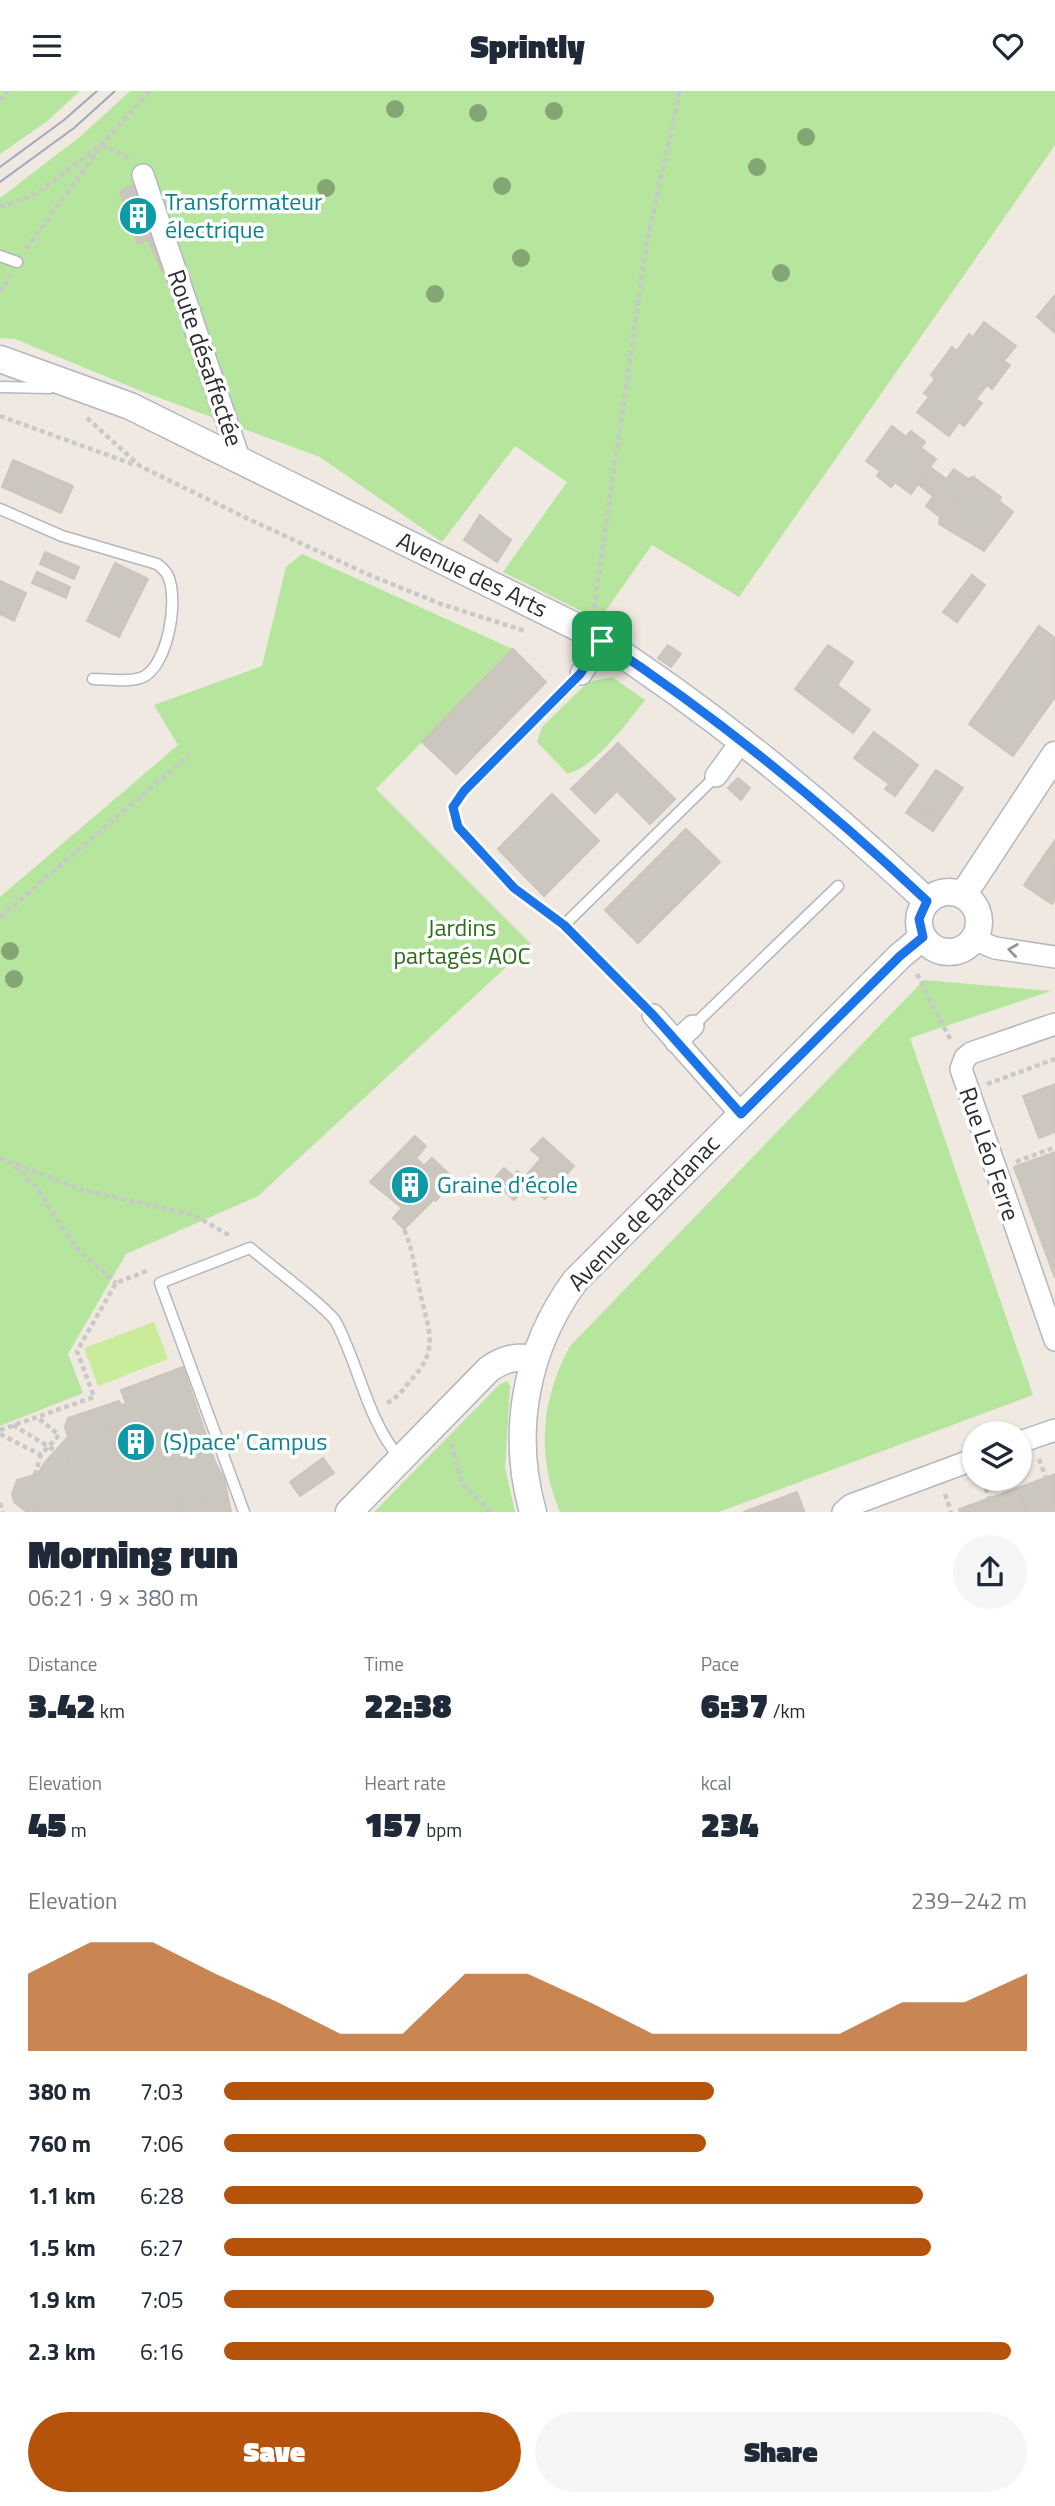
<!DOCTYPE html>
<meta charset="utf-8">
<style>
:root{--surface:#fff;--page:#f6f6f7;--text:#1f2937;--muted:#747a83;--accent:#b45309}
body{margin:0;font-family:"Titillium Web",sans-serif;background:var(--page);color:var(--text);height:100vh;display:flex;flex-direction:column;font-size:26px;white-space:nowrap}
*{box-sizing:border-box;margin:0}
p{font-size:23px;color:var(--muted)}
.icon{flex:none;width:38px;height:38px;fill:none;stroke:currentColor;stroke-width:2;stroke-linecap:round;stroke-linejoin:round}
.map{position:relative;height:1421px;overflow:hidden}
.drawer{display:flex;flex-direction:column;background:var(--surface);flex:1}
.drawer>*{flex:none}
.fabs{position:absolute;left:962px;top:1330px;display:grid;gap:14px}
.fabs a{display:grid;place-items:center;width:70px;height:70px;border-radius:50%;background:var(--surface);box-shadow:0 2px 5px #0004;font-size:35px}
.pin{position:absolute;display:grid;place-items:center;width:60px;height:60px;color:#fff;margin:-30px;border-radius:14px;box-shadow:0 4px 10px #0006}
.round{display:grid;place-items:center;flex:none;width:74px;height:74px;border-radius:37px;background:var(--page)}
.head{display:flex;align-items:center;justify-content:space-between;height:119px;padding:0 28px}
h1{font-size:38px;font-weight:800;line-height:52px}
.stats{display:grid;grid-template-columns:repeat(3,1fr);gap:10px;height:119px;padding:7px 28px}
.stats div{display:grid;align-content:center}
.stats b{font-size:35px;font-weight:800}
.stats small{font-size:19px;font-weight:400}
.stats p{font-size:19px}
.chart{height:196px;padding:14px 28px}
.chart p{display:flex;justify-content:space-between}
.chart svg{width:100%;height:126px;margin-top:7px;fill:var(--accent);opacity:.7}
.button{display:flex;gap:14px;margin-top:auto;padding:14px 28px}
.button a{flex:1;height:80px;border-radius:42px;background:var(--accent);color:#fff;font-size:28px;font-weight:800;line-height:80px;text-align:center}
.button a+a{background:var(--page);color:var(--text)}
ul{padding:0 28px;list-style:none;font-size:23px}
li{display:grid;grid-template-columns:112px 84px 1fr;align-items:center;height:52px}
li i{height:18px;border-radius:9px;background:var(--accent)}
header{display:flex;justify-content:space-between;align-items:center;height:91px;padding:0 28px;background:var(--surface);font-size:32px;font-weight:800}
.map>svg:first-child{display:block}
.green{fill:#b6e59e}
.pitch{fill:#c9ec9a}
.building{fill:#cbc7bf;stroke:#cbc5ba;stroke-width:2}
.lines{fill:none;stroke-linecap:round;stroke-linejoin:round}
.service-casing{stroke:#b4b7c1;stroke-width:13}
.minor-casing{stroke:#b4b7c1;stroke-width:24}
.tertiary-casing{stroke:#b4b7c1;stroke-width:29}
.path{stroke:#c9c9c9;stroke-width:4.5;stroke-dasharray:5 3.5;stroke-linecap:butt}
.service{stroke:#fff;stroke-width:10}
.minor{stroke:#fff;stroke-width:21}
.tertiary{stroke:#fff;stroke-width:26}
.tram{stroke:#a3a6b8;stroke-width:2}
.tree{fill:#84a574}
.oneway{stroke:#969696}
.route-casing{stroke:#fff;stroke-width:14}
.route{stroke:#1a73e8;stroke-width:9}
.labels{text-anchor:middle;stroke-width:7;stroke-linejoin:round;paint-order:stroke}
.culture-label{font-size:24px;fill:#0d838f;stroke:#fff;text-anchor:start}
.street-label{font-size:24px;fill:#2e2e2e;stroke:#fff}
.park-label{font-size:24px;fill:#2c6e1b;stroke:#fff}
</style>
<header><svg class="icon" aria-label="menu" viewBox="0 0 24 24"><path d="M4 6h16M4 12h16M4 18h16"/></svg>Sprintly<svg class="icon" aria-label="heart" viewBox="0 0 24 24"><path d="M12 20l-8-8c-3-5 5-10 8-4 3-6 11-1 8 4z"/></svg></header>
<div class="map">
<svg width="1055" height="1421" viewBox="0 0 1055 1421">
<rect width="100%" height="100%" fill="#efe9e1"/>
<g class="green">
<polygon points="0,0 80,0 46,31 0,63"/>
<polygon points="130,0 1055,0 1055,54 739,506 652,454 599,529 503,481 567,391 515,355 442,451 320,366 141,300 15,248 0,247 0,107 81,45"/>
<polygon points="302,463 513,558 376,698 531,853 258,1105 126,1163 68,1263 83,1302 0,1335 0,806 178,654 154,614 262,575 286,476"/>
<path d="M612,586L645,609C629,629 592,680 567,682L537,651L542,636L588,591Z"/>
<path d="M924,889L1051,900L910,947L1033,1304L719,1421H560C536,1363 541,1309 570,1255Z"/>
<polygon points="507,1290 510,1295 505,1376 515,1421 374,1421 500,1293"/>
</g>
<polygon class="pitch" points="154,1231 168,1268 98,1295 84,1257"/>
<g class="building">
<polygon points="139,91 162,180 148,148 138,153 120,101"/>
<polygon points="1055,204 1055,242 1037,226"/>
<polygon points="984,231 1016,255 1004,270 1010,274 992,298 987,294 976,308 982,312 964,335 959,331 949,345 917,321 929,306 924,302 935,288 931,284 952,256 957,260 969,243 973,246"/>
<polygon points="892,335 906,346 911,340 925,351 921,357 936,368 911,403 895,391 891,396 877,385 880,380 866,370"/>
<polygon points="13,369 73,395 61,422 2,396"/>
<polygon points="930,376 946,388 933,405 918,393"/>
<polygon points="954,378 968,388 973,386 939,433 940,426 926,415"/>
<polygon points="973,386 1001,406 999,410 1013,421 984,460 939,433"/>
<polygon points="480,424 511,449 497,471 464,449"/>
<polygon points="45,461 79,476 74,488 40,473"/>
<polygon points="115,472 148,488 119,546 87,530"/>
<polygon points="37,481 70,496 66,507 32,492"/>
<polygon points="972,484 985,494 957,531 943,521"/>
<polygon points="0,490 26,502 14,530 0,523"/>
<polygon points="1039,535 1055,547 1055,606 1013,665 969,633"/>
<polygon points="668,554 681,563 671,576 658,567"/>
<polygon points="828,554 853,571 837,594 870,619 853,642 795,598"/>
<polygon points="513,558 546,591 456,683 422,651"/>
<polygon points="874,641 918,674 895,705 885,698 889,693 854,667"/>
<polygon points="618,652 675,708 650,733 617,700 595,722 571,698"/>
<polygon points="936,679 963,697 955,708 950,705 935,726 921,716 914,727 906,722"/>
<polygon points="738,687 750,697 741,709 728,697"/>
<polygon points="552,703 599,750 544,805 498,758"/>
<polygon points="950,705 955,708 933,740 914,727 921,716 935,726"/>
<polygon points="686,738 720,771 638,852 605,819"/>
<polygon points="1055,749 1055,758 1028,797 1024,794"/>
<polygon points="1055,758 1055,808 1052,813 1028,797"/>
<polygon points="1055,993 1055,1041 1039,1047 1023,1005"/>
<polygon points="415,1045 426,1055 416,1067 424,1075 432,1067 453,1087 436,1110 434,1108 404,1138 393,1127 402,1117 370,1091"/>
<polygon points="543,1047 574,1075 564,1086 531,1059"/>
<polygon points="1055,1061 1055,1187 1014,1076"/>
<polygon points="542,1066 564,1086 545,1108 528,1093 514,1109 502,1098 517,1080 525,1086"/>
<polygon points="504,1077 513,1085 501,1097 494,1088"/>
<polygon points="183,1276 215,1371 224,1387 231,1421 27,1421 14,1411 12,1403 17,1389 38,1383 45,1371 68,1346 65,1336 68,1327 119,1310 121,1314 126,1313 121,1299"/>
<polygon points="323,1367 334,1382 300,1405 290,1391"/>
<polygon points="1055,1383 1055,1421 1027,1421 1018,1397"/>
<polygon points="1018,1397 1027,1421 960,1421 959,1418"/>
<polygon points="797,1401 804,1420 743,1421"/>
</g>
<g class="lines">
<g class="service-casing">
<g id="service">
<polyline points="0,165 17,171"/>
<polyline points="0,296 50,297"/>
<path d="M0,418L62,445L157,473C161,476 166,480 168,485C179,509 168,574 143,586C130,592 107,588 93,588"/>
<polyline points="581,583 464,700 453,716 458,736 514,797 564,834 653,924"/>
<polyline points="564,834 716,685"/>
<polyline points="693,935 838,795"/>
<path d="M244,1421L160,1192L250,1157C266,1171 329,1218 336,1231C360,1277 367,1329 401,1369"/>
</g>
</g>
<g class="minor-casing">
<g id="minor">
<polyline points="143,84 240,370"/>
<polyline points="581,583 602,550"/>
<polyline points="716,685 743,648"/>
<polyline points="973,848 995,857 1055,866"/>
<polyline points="653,924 741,1023"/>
<polyline points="1055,933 971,962 965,967 961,978 1055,1249"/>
<polyline points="676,951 693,935"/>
<polyline points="1020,1351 1055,1339"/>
<polyline points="843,1421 851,1414 975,1368"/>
</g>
</g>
<g class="tertiary-casing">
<g id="tertiary">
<path d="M0,268L130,315L591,543C713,621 821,711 927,810"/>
<circle cx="949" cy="831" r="30"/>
<polyline points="963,804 1055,664"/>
<path d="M349,1421L489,1278C505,1267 516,1265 535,1268"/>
<path d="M533,1421C510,1341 526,1257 575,1190L900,865L923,846"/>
</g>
</g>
<g class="path">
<polyline points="0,9 9,0"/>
<polyline points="101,54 129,67"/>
<polyline points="0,116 36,103 101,54 150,0"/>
<polyline points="26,158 99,58"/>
<polyline points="0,201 10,184"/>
<polyline points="0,325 135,374"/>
<polyline points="87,327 140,375 240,424 367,483 441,513 525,540"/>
<polyline points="594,517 647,150 680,0"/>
<polyline points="0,826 189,664"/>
<polyline points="917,883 951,950"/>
<polyline points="987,993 1055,968"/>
<polyline points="0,1067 82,1099 194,1124 232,1146"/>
<polyline points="1016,1071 1055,1056"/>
<polyline points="15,1075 36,1096 75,1156 116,1192"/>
<path d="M387,1312C397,1307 403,1299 410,1290C441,1258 428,1239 420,1201C415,1179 413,1159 404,1138"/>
<polyline points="13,1334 54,1359 74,1378"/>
<polyline points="0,1339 94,1306 77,1260 116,1192 149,1179"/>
<polyline points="0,1343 41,1364"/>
<polyline points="451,1353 462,1393 491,1421"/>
<polyline points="1039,1368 1046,1387"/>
<polyline points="35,1384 41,1364 59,1344 37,1326"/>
<polyline points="180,1386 209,1375"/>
<polyline points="983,1389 989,1407"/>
<polyline points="945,1403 951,1421"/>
<polyline points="0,1412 3,1421"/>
<polyline points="178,1414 219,1399"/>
<path d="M32,1421C38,1335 148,1297 204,1364"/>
</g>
<use href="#service" class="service"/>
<use href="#minor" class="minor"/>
<use href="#tertiary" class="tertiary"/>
<g class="tram">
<polyline points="0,76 64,29 97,0"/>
<polyline points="0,91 74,37 115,0"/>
</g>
</g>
<g class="tree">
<circle cx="395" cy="18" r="9"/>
<circle cx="554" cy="20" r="9"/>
<circle cx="478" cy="22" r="9"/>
<circle cx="806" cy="46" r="9"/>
<circle cx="757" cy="76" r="9"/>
<circle cx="502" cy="95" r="9"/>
<circle cx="326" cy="97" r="9"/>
<circle cx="521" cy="167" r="9"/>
<circle cx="781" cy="182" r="9"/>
<circle cx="435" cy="203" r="9"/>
<circle cx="10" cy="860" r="9"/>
<circle cx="14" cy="888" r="9"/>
</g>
<defs><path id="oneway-chevron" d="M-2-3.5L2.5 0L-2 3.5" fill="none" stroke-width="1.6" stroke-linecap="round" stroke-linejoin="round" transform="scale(1.75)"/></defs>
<use class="oneway" href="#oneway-chevron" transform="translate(1013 859) rotate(-172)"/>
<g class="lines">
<g class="route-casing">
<path id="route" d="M602,550C719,627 825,714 927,810L919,828L923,846L900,865L741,1023L653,924L564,834L514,797L458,736L453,716L464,700L580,583Z"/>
</g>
<use href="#route" class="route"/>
</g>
<defs>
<g id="building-disc" transform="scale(2.0125)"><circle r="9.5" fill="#0f9aa8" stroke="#fff"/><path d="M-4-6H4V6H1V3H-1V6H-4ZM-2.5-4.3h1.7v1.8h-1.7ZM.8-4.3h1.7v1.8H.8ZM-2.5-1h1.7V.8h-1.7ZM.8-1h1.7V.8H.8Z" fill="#fff"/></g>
</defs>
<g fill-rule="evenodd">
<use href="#building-disc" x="138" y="125"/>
<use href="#building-disc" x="410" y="1094"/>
<use href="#building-disc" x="136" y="1351"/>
</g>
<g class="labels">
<g class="culture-label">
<text x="165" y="119">Transformateur<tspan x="165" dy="28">électrique</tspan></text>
<text x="437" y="1102">Graine d'école</text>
<text x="163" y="1359">(S)pace' Campus</text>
</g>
<g class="street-label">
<text transform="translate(205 267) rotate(71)" y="8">Route désaffectée</text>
<text transform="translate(472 484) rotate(26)" y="8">Avenue des Arts</text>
<text transform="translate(989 1063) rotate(71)" y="8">Rue Léo Ferre</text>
<text transform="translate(644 1122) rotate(-46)" y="8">Avenue de Bardanac</text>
</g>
<g class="park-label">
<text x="462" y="845">Jardins<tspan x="462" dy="28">partagés AOC</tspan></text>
</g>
</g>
</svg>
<div class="fabs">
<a><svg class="icon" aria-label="layers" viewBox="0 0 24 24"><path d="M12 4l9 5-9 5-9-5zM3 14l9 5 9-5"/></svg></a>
</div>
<div class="pin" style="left:602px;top:550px;background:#1e9e55"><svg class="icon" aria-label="arrive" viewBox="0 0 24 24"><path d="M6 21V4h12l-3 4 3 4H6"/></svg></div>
</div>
<section class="drawer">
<div class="head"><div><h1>Morning run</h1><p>06:21 · 9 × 380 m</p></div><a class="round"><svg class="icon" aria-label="share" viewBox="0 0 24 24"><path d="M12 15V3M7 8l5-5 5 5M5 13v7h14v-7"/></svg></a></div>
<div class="stats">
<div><p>Distance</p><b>3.42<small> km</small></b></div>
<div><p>Time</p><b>22:38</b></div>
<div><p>Pace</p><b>6:37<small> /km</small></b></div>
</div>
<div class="stats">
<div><p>Elevation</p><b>45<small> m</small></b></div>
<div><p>Heart rate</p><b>157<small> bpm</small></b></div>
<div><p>kcal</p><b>234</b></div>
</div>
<div class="chart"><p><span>Elevation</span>239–242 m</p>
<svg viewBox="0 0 160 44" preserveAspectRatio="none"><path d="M0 44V17L10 6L20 6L30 17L40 27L50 38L60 38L70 17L80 17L90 27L100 38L110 38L120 38L130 38L140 27L150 27L160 17V44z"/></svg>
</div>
<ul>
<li><b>380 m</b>7:03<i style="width:61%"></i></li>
<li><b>760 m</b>7:06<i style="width:60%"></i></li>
<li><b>1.1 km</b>6:28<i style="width:87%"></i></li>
<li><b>1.5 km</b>6:27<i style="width:88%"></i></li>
<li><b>1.9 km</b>7:05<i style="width:61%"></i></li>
<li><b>2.3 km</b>6:16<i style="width:98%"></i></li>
</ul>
<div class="button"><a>Save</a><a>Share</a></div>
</section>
